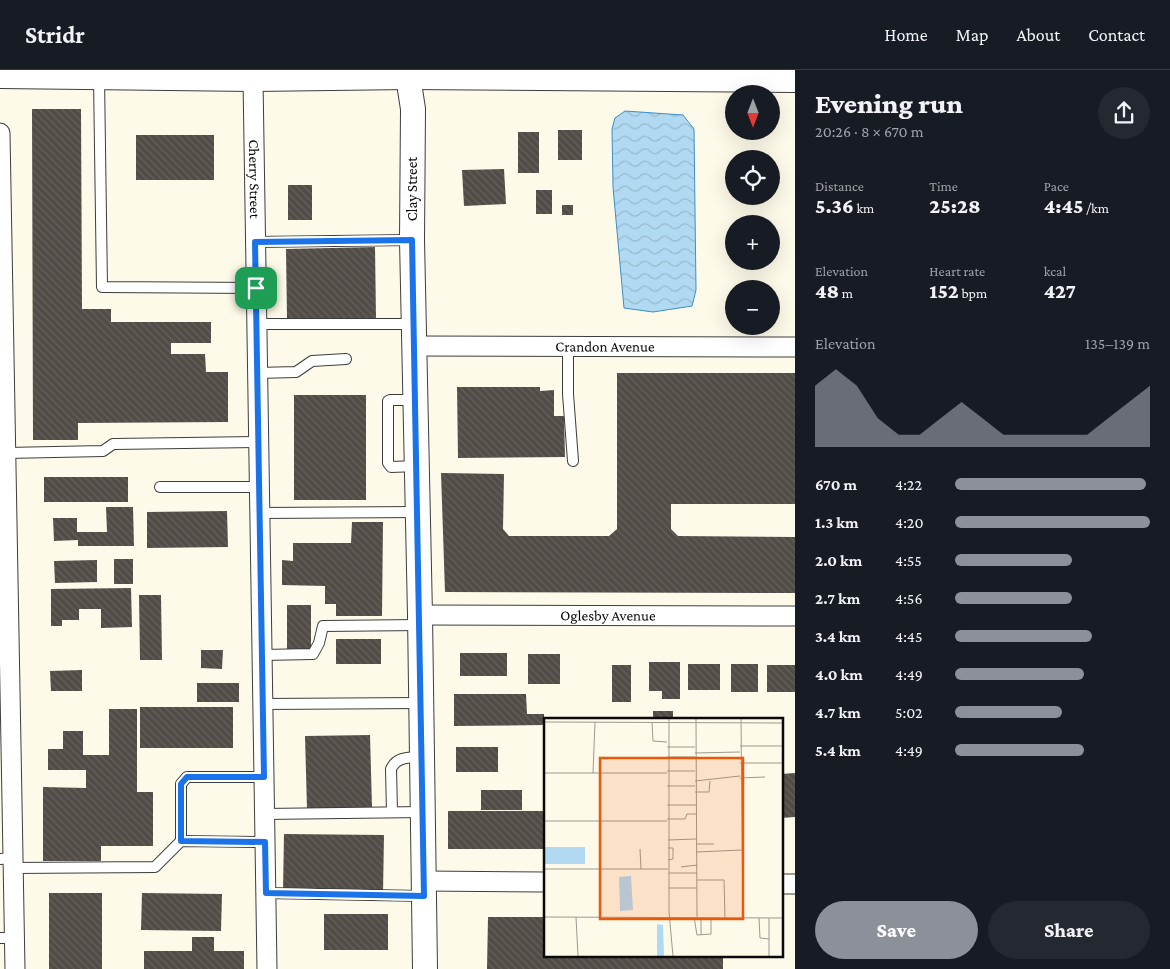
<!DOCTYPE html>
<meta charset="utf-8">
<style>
:root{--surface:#171b24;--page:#242831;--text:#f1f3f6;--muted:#9ea1a6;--line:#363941;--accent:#8c9099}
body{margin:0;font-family:"Crimson Pro",serif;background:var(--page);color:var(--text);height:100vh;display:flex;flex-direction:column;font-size:19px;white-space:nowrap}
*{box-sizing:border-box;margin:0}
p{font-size:16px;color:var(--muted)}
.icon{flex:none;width:28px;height:28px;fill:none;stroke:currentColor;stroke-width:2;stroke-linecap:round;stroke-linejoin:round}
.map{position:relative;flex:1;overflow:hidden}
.details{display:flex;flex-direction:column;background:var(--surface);width:375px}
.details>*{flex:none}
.needle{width:32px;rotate:180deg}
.fabs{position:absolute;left:725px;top:15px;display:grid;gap:10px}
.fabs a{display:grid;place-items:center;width:55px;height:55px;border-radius:50%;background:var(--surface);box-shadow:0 5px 20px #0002;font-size:25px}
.pin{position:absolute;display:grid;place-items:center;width:42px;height:42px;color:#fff;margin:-21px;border-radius:10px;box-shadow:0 2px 8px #0006}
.round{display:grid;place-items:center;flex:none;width:52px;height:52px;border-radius:26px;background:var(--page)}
.head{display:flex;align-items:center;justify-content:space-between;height:85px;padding:0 20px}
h1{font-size:28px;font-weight:800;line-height:38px}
.figures{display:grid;grid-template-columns:repeat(3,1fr);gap:8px;height:85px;padding:5px 20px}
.figures div{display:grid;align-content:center}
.figures b{font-size:21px;font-weight:800}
.figures small{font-size:14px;font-weight:400}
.figures p{font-size:14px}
.chart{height:140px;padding:10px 20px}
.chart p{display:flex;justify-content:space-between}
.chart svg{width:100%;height:90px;margin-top:5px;fill:var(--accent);opacity:.7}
.action{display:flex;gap:10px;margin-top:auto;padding:10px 20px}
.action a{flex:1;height:58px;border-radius:30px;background:var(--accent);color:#fff;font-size:20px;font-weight:800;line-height:58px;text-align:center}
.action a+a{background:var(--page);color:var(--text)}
ul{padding:0 20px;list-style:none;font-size:16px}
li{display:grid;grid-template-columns:80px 60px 1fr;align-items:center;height:38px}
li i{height:12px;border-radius:6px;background:var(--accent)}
header{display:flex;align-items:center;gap:30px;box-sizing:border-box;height:70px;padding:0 25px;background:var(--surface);border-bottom:1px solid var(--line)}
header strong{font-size:24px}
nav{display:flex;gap:28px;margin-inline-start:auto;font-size:18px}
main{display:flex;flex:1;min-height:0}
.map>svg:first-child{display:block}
.water{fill:url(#water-waves);stroke:#3c8fc4}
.building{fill:url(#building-back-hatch)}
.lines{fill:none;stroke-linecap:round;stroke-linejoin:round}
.service-casing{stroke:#3d3d3d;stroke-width:12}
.minor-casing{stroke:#3d3d3d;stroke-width:21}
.tertiary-casing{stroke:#3d3d3d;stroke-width:26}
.service{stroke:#fff;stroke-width:10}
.minor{stroke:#fff;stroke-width:19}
.tertiary{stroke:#fff;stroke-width:24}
.route-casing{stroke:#fff;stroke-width:10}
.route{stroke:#1a73e8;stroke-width:6}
.labels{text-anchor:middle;stroke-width:5;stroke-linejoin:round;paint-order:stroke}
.street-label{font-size:15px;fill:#0a0a0a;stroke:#fff}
.inset-road{fill:none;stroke:#9c9a90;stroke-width:1}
.view{fill:#e8590c;fill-opacity:0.15;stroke:#e8590c;stroke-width:2.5}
.inset-edge{fill:none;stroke:#0a0a0a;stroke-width:2.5}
</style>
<header>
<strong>Stridr</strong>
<nav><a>Home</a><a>Map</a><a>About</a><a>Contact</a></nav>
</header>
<main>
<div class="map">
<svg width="795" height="899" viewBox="0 0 795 899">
<defs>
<pattern id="water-waves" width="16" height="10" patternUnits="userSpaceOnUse" patternTransform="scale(1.25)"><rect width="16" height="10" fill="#b1daf2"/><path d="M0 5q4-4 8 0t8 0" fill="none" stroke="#97bace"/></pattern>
<pattern id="building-back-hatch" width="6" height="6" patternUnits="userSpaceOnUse" patternTransform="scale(1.25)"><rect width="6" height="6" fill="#524c47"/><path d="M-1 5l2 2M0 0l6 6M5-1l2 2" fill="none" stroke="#66615d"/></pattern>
</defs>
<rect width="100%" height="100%" fill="#fefae9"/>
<polygon class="water" points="625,41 683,45 694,59 696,220 692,236 653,242 624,238 613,117 612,59 615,48"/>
<g class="building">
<polygon points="32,39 81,39 82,239 111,239 111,252 211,252 211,273 171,273 171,284 205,284 206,302 228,302 228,352 78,353 78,370 33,370"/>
<rect x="558" y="60" width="24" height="30"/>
<rect x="518" y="62" width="21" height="41"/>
<rect x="136" y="65" width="78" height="45"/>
<polygon points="504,99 506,134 464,136 462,100"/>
<rect x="288" y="115" width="24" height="35"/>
<rect x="536" y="120" width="16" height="24"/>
<rect x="562" y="135" width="11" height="10"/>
<polygon points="375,177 376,248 287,249 286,179"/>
<polygon points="617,303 795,303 795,434 671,434 671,459 678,466 795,467 795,523 445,522 441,403 504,404 503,459 509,466 609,466 617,459"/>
<polygon points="457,317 540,317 540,321 554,320 554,346 564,346 565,387 458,388"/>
<rect x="294" y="325" width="72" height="105"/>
<rect x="44" y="407" width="84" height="25"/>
<polygon points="106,437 133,437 134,476 78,476 78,470 54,471 53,448 77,448 77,462 107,462"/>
<polygon points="227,441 228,477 147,478 147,442"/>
<polygon points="352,452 383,452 382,546 336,546 336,534 325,534 325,516 282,515 282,490 293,491 293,473 351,473"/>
<rect x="114" y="489" width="19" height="25"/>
<polygon points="97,490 97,512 55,513 54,491"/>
<polygon points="131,518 132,557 101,558 101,539 79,539 79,550 62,550 62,556 51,556 51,519"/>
<polygon points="139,525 161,525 162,590 140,590"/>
<rect x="287" y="535" width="24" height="45"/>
<rect x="336" y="569" width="45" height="25"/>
<polygon points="201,580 223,580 222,599 201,598"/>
<rect x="460" y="583" width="47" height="23"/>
<rect x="528" y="584" width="32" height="30"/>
<polygon points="649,592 680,592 680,629 662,629 662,621 649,621"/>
<rect x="688" y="594" width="32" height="26"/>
<rect x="731" y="594" width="27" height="28"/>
<rect x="612" y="595" width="19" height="37"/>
<rect x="767" y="595" width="28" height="27"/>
<polygon points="82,600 82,621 51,621 50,601"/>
<rect x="197" y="613" width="42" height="19"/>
<polygon points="454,624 526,624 527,644 544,644 544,655 454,656"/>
<rect x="140" y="637" width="93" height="41"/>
<polygon points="109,639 137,639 137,722 153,722 153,776 101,776 101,791 43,791 43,717 86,718 86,700 48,700 48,679 63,679 63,661 83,661 83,685 109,685"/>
<rect x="653" y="641" width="20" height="8"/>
<polygon points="370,665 372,737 307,739 305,666"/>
<rect x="456" y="677" width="42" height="25"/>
<polygon points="795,703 795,747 781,748 781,704"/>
<rect x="481" y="720" width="41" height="20"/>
<rect x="448" y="741" width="97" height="38"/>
<polygon points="284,764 384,765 383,823 283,821"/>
<rect x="49" y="823" width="53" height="76"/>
<polygon points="142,823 222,824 221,861 141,860"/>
<rect x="324" y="844" width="64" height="36"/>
<polygon points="488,847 545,847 545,885 723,885 723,899 487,899"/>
<polygon points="192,867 214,867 214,881 244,881 244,899 144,899 144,881 192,881"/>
</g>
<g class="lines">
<g class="service-casing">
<g id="service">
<polyline points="99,7 102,217 256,218"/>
<polyline points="255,172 412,170"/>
<polyline points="257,254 414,254"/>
<polyline points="568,276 568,324 573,391"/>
<polyline points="257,303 296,302 312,291 346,289"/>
<polyline points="416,330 390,330 388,331 388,393 391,397 417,396"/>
<polyline points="6,383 103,381 113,374 258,372"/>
<polyline points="160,417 259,417"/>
<polyline points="259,443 418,442"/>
<polyline points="262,585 313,584 319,573 323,556 420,555"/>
<polyline points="263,634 421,633"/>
<path d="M392,742L391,699C397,686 409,688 422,687"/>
<polyline points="264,744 423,742"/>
<polyline points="181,771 181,714 187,707 264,707"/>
<polyline points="0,789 13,788"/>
<polyline points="13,798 155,797 181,771 265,772"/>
<polyline points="265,823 424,826"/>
<polyline points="0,868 14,868"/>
</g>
</g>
<g class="minor-casing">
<g id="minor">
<path id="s1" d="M253,9L267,899"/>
<polyline points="0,63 15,899"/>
<path id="s2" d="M415,276L795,277"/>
<path id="s3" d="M420,545L795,546"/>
<polyline points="424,811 545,812"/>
<polyline points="781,814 795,814"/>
</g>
</g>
<g class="tertiary-casing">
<g id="tertiary">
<polyline points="407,0 413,39 412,170 420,545 425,899"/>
<polyline points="0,6 253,9 408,7 795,10"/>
</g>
</g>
<use href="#service" class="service"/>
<use href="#minor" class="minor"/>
<use href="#tertiary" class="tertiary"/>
</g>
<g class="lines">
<g class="route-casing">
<polygon id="route" points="412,170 424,826 266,823 265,772 181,771 181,714 187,707 264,707 255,172"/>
</g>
<use href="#route" class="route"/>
</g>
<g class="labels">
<g class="street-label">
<text dy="5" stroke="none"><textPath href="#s1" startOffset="100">Cherry Street</textPath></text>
<text transform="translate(412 119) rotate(-90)" y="5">Clay Street</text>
<text dy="5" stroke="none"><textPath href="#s2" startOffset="190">Crandon Avenue</textPath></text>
<text dy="5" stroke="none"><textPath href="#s3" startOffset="188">Oglesby Avenue</textPath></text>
</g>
</g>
<g transform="translate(544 648)">
<rect width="239" height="239" fill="#fefae9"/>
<path d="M0,129H41V146H0ZM87,158L89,192L76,193L75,159ZM113,206L119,207L120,238H113Z" fill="#b1daf2"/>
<path class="inset-road" d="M125,1V194L129,238M152,1L153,199M197,1L199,200M0,4L239,5M108,4L109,23L123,24M196,28H239M123,29H151M151,35L196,34M123,39H151M196,45H239M123,53H151M0,55H123M49,55L51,4M196,60L221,59M151,63L196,58M123,68H151M151,74H165L166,63M123,87H152M123,101H141L143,96H152M0,103H123M124,122L152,121M152,126H170M124,130H129V141L124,142M96,131L97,151M152,134L198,132M137,149L153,147M0,151H124M125,155H153M153,162H180L181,200M125,170H153M0,199L239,200M32,199L34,238M150,199L153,217L167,216V199M157,199V217M215,200L216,220L225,221M225,200V238"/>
<path class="view" d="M56,40H199V201H56Z"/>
<rect width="239" height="239" class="inset-edge"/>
</g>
</svg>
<div class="fabs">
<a><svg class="needle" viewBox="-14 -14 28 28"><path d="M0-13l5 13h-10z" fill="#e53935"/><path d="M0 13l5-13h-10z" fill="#9ea1a6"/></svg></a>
<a><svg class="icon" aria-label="locate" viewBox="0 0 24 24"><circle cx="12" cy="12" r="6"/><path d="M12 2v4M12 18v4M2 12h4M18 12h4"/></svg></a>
<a>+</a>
<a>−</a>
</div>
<div class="pin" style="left:256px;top:218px;background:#1e9e55"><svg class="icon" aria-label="arrive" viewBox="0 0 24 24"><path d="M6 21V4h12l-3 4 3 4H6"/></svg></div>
</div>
<section class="details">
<div class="head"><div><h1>Evening run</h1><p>20:26 · 8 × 670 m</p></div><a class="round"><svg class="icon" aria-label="share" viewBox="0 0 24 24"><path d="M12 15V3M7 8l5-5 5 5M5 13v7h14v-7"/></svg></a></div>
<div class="figures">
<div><p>Distance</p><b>5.36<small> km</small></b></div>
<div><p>Time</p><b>25:28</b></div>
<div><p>Pace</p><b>4:45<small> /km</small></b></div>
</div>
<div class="figures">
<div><p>Elevation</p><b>48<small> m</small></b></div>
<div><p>Heart rate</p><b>152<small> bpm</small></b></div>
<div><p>kcal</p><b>427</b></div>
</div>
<div class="chart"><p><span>Elevation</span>135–139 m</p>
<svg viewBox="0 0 160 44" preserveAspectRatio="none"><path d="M0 44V14L10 6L20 14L30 30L40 38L50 38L60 30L70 22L80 30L90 38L100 38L110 38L120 38L130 38L140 30L150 22L160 14V44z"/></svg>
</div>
<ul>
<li><b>670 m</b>4:22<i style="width:98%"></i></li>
<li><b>1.3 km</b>4:20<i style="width:100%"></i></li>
<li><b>2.0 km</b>4:55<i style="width:60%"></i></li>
<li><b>2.7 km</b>4:56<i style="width:60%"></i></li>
<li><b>3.4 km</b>4:45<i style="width:70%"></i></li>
<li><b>4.0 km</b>4:49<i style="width:66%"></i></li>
<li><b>4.7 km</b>5:02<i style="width:55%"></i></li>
<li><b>5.4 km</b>4:49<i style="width:66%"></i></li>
</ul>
<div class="action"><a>Save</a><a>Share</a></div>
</section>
</main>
